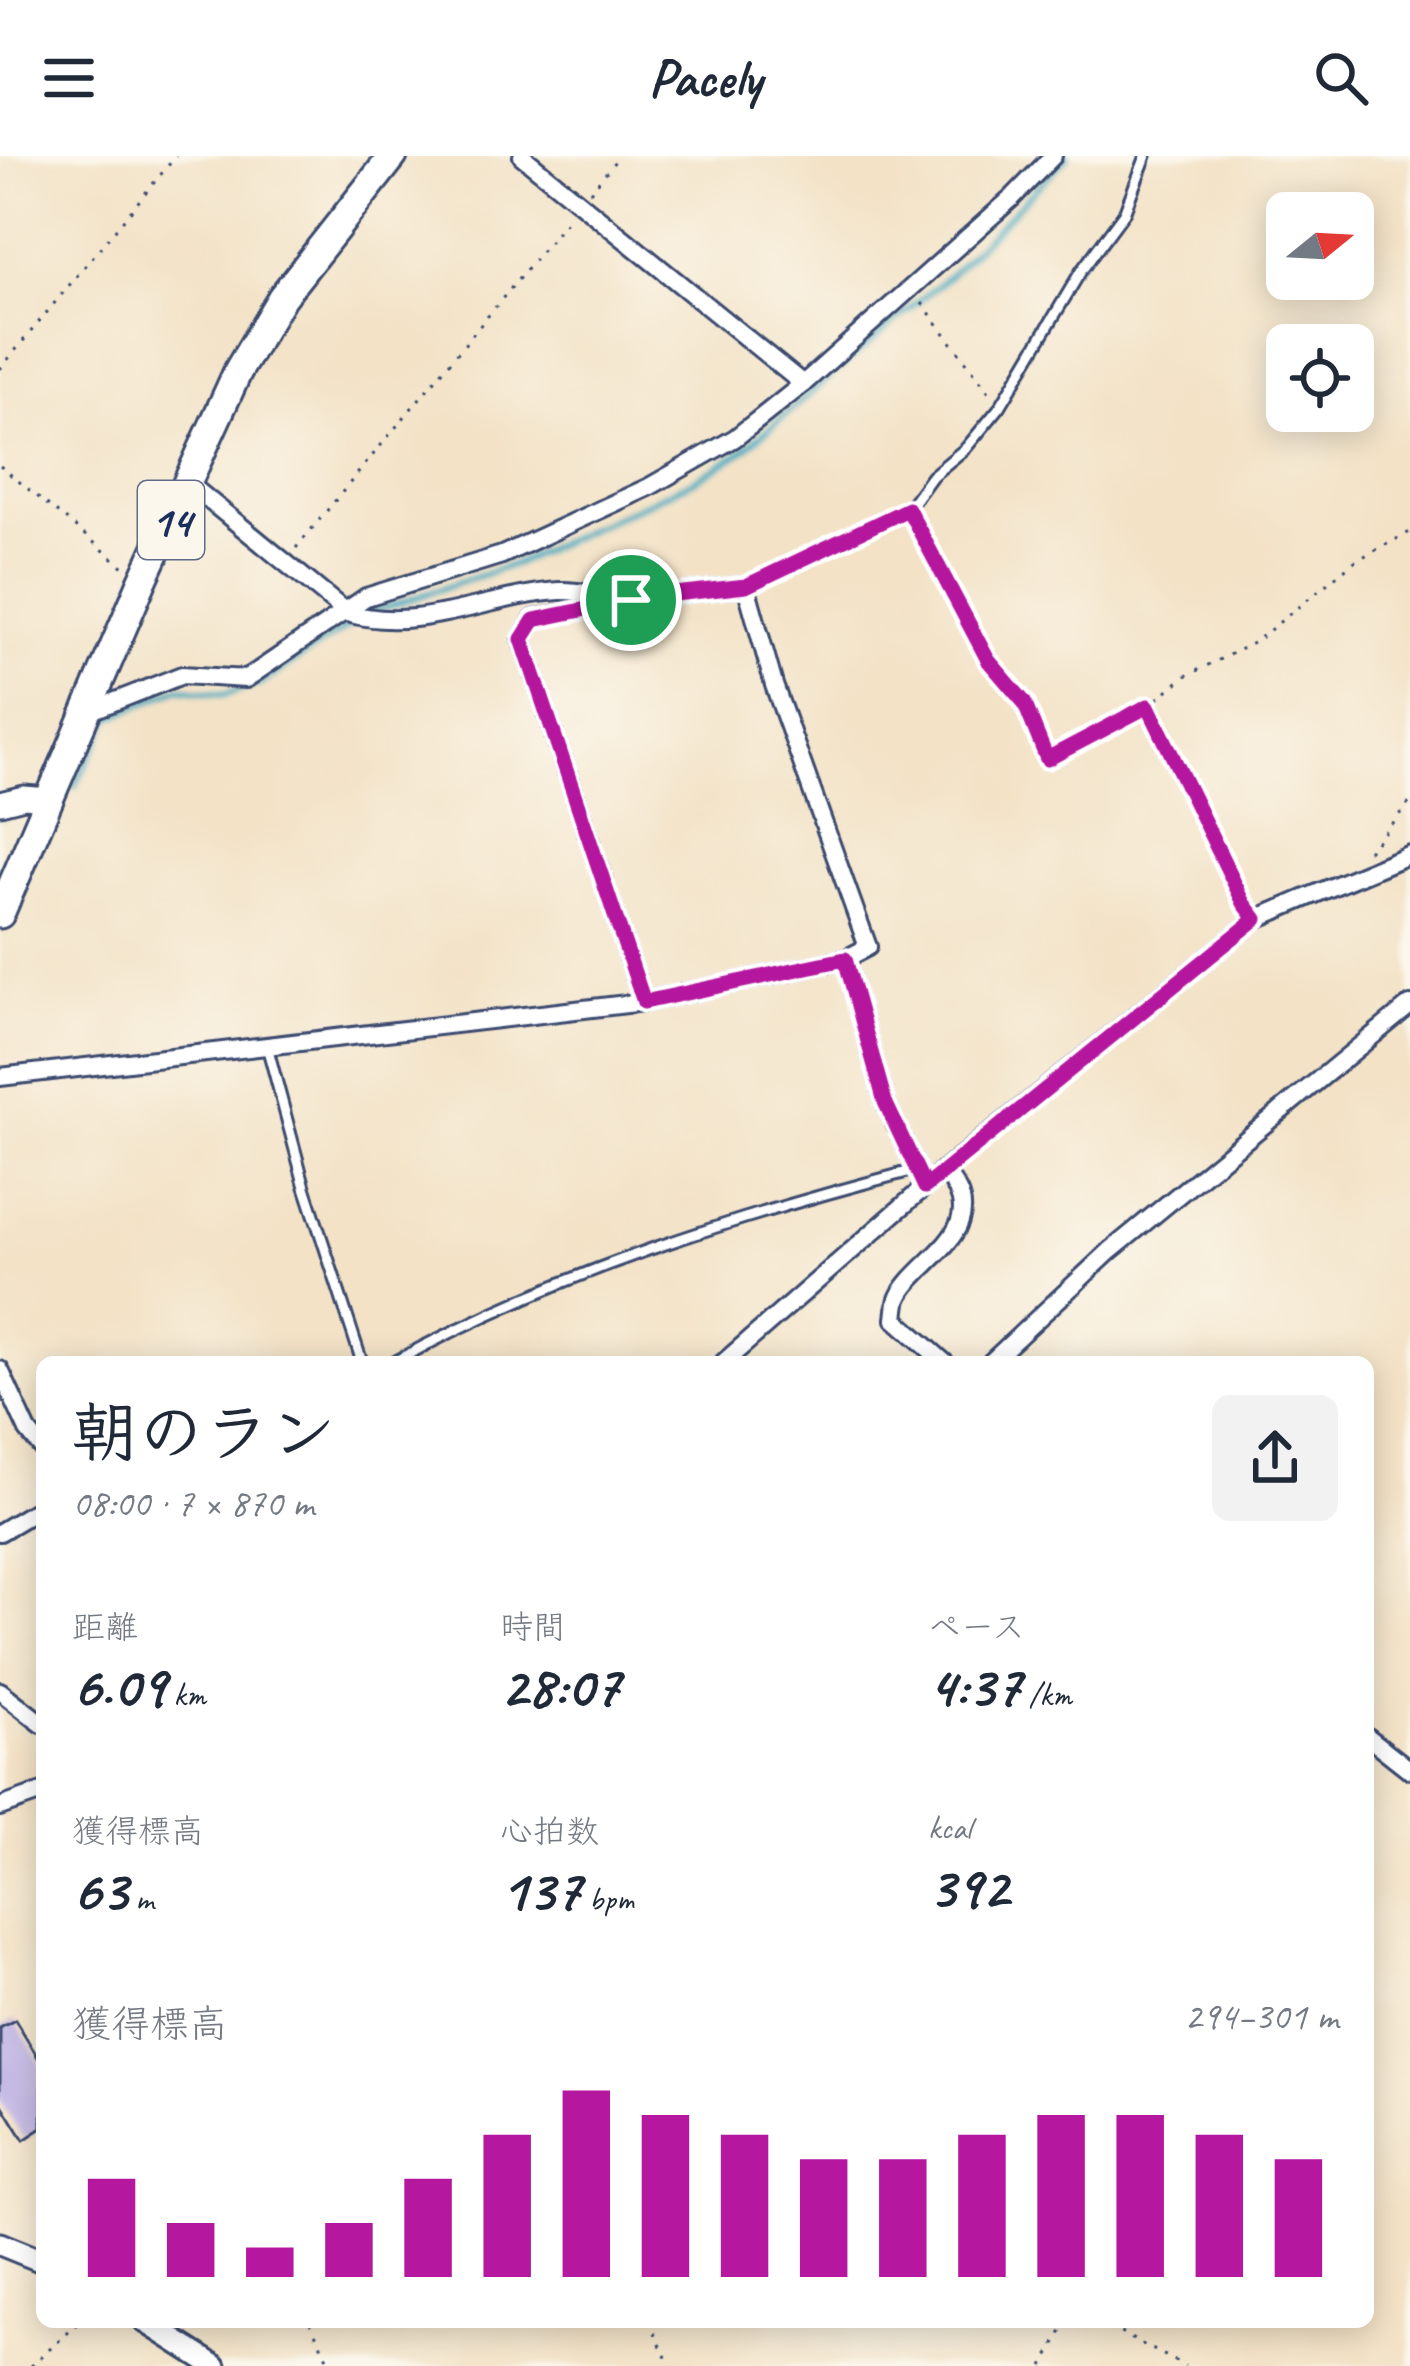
<!DOCTYPE html>
<html lang="ja">
<meta charset="utf-8">
<style>
:root{--surface:#fff;--page:#f2f2f3;--text:#1f2937;--muted:#747a83;--accent:#b5179e}
body{margin:0;font-family:Caveat,"Klee One",sans-serif;background:var(--page);color:var(--text);height:100vh;display:flex;flex-direction:column;font-size:45px;white-space:nowrap}
*{box-sizing:border-box;margin:0}
p{font-size:39px;color:var(--muted)}
.icon{flex:none;width:66px;height:66px;fill:none;stroke:currentColor;stroke-width:2;stroke-linecap:round;stroke-linejoin:round}
.map{position:relative;flex:1;overflow:hidden}
.panel{position:absolute;left:36px;top:1200px;width:1338px;height:972px;display:flex;flex-direction:column;background:var(--surface);border-radius:18px;box-shadow:0 6px 30px #0003}
.panel>*{flex:none}
.needle{width:78px;rotate:72deg}
.controls{position:absolute;left:1266px;top:36px;display:grid;gap:24px}
.controls a{display:grid;place-items:center;width:108px;height:108px;border-radius:18px;background:var(--surface);box-shadow:0 6px 30px #0003;font-size:60px}
.pin{position:absolute;display:grid;place-items:center;width:102px;height:102px;color:#fff;margin:-51px;border:6px solid #fff;border-radius:50%;box-shadow:0 3px 12px #0007}
.round{display:grid;place-items:center;flex:none;width:126px;height:126px;border-radius:18px;background:var(--page)}
.overview{display:flex;align-items:center;justify-content:space-between;height:204px;padding:0 36px}
h1{font-size:66px;font-weight:700;line-height:90px}
.figures{display:grid;grid-template-columns:repeat(3,1fr);gap:18px;height:204px;padding:12px 36px}
.figures div{display:grid;align-content:center}
.figures b{font-size:60px;font-weight:700}
.figures small{font-size:33px;font-weight:400}
.figures p{font-size:33px}
.chart{height:336px;padding:24px 36px}
.chart p{display:flex;justify-content:space-between}
.chart svg{width:100%;height:216px;margin-top:12px;stroke:var(--accent);stroke-width:6}
header{display:flex;justify-content:space-between;align-items:center;height:156px;padding:0 36px;background:var(--surface);font-size:54px;font-weight:700}
.map>svg:first-child{display:block}
.lines{fill:none;stroke-linecap:round;stroke-linejoin:round}
.stream{stroke:#42acc1;stroke-width:6}
.building{fill:#bcafe4}
.service-casing{stroke:#3b4a6e;stroke-width:15}
.minor-casing{stroke:#3b4a6e;stroke-width:22}
.tertiary-casing{stroke:#3b4a6e;stroke-width:27}
.primary-casing{stroke:#3b4a6e;stroke-width:33}
.path{stroke:#3b4a6e;stroke-width:3;stroke-dasharray:3 9;stroke-linecap:butt}
.service{stroke:#fff;stroke-width:9}
.minor{stroke:#fff;stroke-width:16}
.tertiary{stroke:#fff;stroke-width:21}
.primary{stroke:#fff;stroke-width:27}
.route-casing{stroke:#fff;stroke-width:24}
.route{stroke:#b5179e;stroke-width:15}
.labels{text-anchor:middle;stroke-width:10;stroke-linejoin:round;paint-order:stroke}
.shield{fill:#fbf7ec;stroke:#5e6b89;stroke-width:3}
.shield-label{font-size:45px;font-weight:bold;fill:#1b2f5e}
</style>
<header><svg class="icon" aria-label="menu" viewBox="0 0 24 24"><path d="M4 6h16M4 12h16M4 18h16"/></svg>Pacely<svg class="icon" aria-label="search" viewBox="0 0 24 24"><circle cx="10" cy="10" r="6"/><path d="M15 15l6 6"/></svg></header>
<div class="map">
<svg width="1410" height="2210" viewBox="0 0 1410 2210">
<rect width="100%" height="100%" fill="#fbf7ec"/>
<filter id="ink" filterUnits="userSpaceOnUse"><feTurbulence type="fractalNoise" baseFrequency=".00833" numOctaves="2"/><feDisplacementMap in="SourceGraphic" scale="24" xChannelSelector="R" yChannelSelector="G"/><feConvolveMatrix kernelMatrix="1 2 1 2 8 2 1 2 1" color-interpolation-filters="sRGB"/></filter>
<filter id="wash" filterUnits="userSpaceOnUse"><feTurbulence type="fractalNoise" baseFrequency=".004" numOctaves="4" result="noise"/><feDisplacementMap in="SourceGraphic" scale="48" xChannelSelector="R" yChannelSelector="G"/><feGaussianBlur stdDeviation="2.7" result="paint"/><feColorMatrix in="noise" values="0 0 0 0 0 0 0 0 0 0 0 0 0 0 0 0 0 1.4 0 .05"/><feComposite in="paint" operator="in"/></filter>
<g filter="url(#wash)">
<rect width="100%" height="100%" fill="#f3e2c6"/>
<g class="lines">
<g class="stream">
<polyline points="369,457 515,408 695,324 739,298 953,116 1068,0"/>
<polyline points="74,631 110,562 179,532 224,539 260,528 358,464"/>
<polyline points="0,661 17,656"/>
</g>
</g>
<g id="blocks">
<polygon class="building" points="15,1864 42,1908 42,1972 24,1984 0,1945 0,1872"/>
</g>
</g>
<g filter="url(#ink)">
<use href="#blocks" fill-opacity="0" stroke="#3b4a6e" stroke-width="3"/>
<g class="lines">
<g class="service-casing">
<g id="service">
<polyline points="908,353 988,504"/>
<polyline points="746,430 908,353 932,320 966,292 1000,251 1081,115 1124,57 1146,0"/>
<polyline points="267,890 305,1031 362,1206"/>
<path d="M394,1206C556,1117 737,1060 915,1014"/>
</g>
</g>
<g class="minor-casing">
<g id="minor">
<polyline points="522,0 803,228"/>
<path d="M188,327L347,457C421,478 487,439 560,435C578,434 598,440 616,442"/>
<polyline points="88,556 182,519 246,523 366,441 502,399 649,331 735,282 803,228 1012,42 1053,0"/>
<polyline points="845,803 885,946 925,1031"/>
<polyline points="0,921 644,846 845,803 868,791 774,529 746,430 639,442 534,463 522,483 644,846"/>
<path d="M943,1015C1000,1072 913,1105 898,1143C896,1149 896,1156 895,1163L944,1206"/>
<polyline points="724,1206 943,1015 1256,763 1410,698"/>
<polyline points="991,1206 1110,1095 1410,849"/>
<polyline points="0,1214 28,1275 42,1292"/>
<polyline points="0,1376 42,1351"/>
<polyline points="0,1535 42,1568"/>
<polyline points="1368,1581 1410,1614"/>
<polyline points="0,1651 42,1636"/>
</g>
</g>
<g class="tertiary-casing">
<g id="tertiary">
<polyline points="0,647 24,641 49,643"/>
<polyline points="0,2088 42,2105"/>
<polyline points="146,2166 215,2210"/>
</g>
</g>
<g class="primary-casing">
<polyline id="primary" points="0,758 142,426 238,215 282,141 393,0"/>
</g>
<g class="path">
<polyline points="590,36 619,0"/>
<polyline points="922,147 992,240"/>
<polyline points="0,213 176,0"/>
<polyline points="0,310 124,411"/>
<polyline points="296,392 569,62"/>
<polyline points="997,516 1024,546 1047,603 1148,550 1186,520 1255,486 1355,405 1410,376"/>
<polyline points="1149,552 1245,748"/>
<polyline points="1368,695 1410,646"/>
<polyline points="1368,2090 1370,2090"/>
<polyline points="310,2166 331,2210"/>
<polyline points="650,2166 670,2210"/>
<polyline points="1099,2166 1185,2210"/>
<polyline points="31,2210 80,2166"/>
<polyline points="1043,2210 1067,2166"/>
</g>
<use href="#service" class="service"/>
<use href="#minor" class="minor"/>
<use href="#tertiary" class="tertiary"/>
<use href="#primary" class="primary"/>
</g>
</g>
<g class="lines" filter="url(#ink)">
<g class="route-casing">
<polygon id="route" points="908,353 988,504 1024,546 1047,603 1148,550 1244,747 1256,763 925,1031 885,946 845,803 644,846 522,483 534,464 639,442 746,430"/>
</g>
<use href="#route" class="route"/>
</g>
<g class="labels">
<rect class="shield" x="138" y="325" width="66" height="78" rx="9"/>
<g class="shield-label">
<text x="171" y="380">14</text>
</g>
</g>
</svg>
<div class="controls">
<a><svg class="needle" viewBox="-14 -14 28 28"><path d="M0-13l5 13h-10z" fill="#e53935"/><path d="M0 13l5-13h-10z" fill="#747a83"/></svg></a>
<a><svg class="icon" aria-label="locate" viewBox="0 0 24 24"><circle cx="12" cy="12" r="6"/><path d="M12 2v4M12 18v4M2 12h4M18 12h4"/></svg></a>
</div>
<div class="pin" style="left:631px;top:444px;background:#1e9e55"><svg class="icon" aria-label="arrive" viewBox="0 0 24 24"><path d="M6 21V4h12l-3 4 3 4H6"/></svg></div>
<section class="panel">
<div class="overview"><div><h1>朝のラン</h1><p>08:00 · 7 × 870 m</p></div><a class="round"><svg class="icon" aria-label="share" viewBox="0 0 24 24"><path d="M12 15V3M7 8l5-5 5 5M5 13v7h14v-7"/></svg></a></div>
<div class="figures">
<div><p>距離</p><b>6.09<small> km</small></b></div>
<div><p>時間</p><b>28:07</b></div>
<div><p>ペース</p><b>4:37<small> /km</small></b></div>
</div>
<div class="figures">
<div><p>獲得標高</p><b>63<small> m</small></b></div>
<div><p>心拍数</p><b>137<small> bpm</small></b></div>
<div><p>kcal</p><b>392</b></div>
</div>
<div class="chart"><p><span>獲得標高</span>294–301 m</p>
<svg viewBox="0 0 160 44" preserveAspectRatio="none"><path d="M5 44V24M15 44V33M25 44V38M35 44V33M45 44V24M55 44V15M65 44V6M75 44V11M85 44V15M95 44V20M105 44V20M115 44V15M125 44V11M135 44V11M145 44V15M155 44V20"/></svg>
</div>
</section>
</div>
